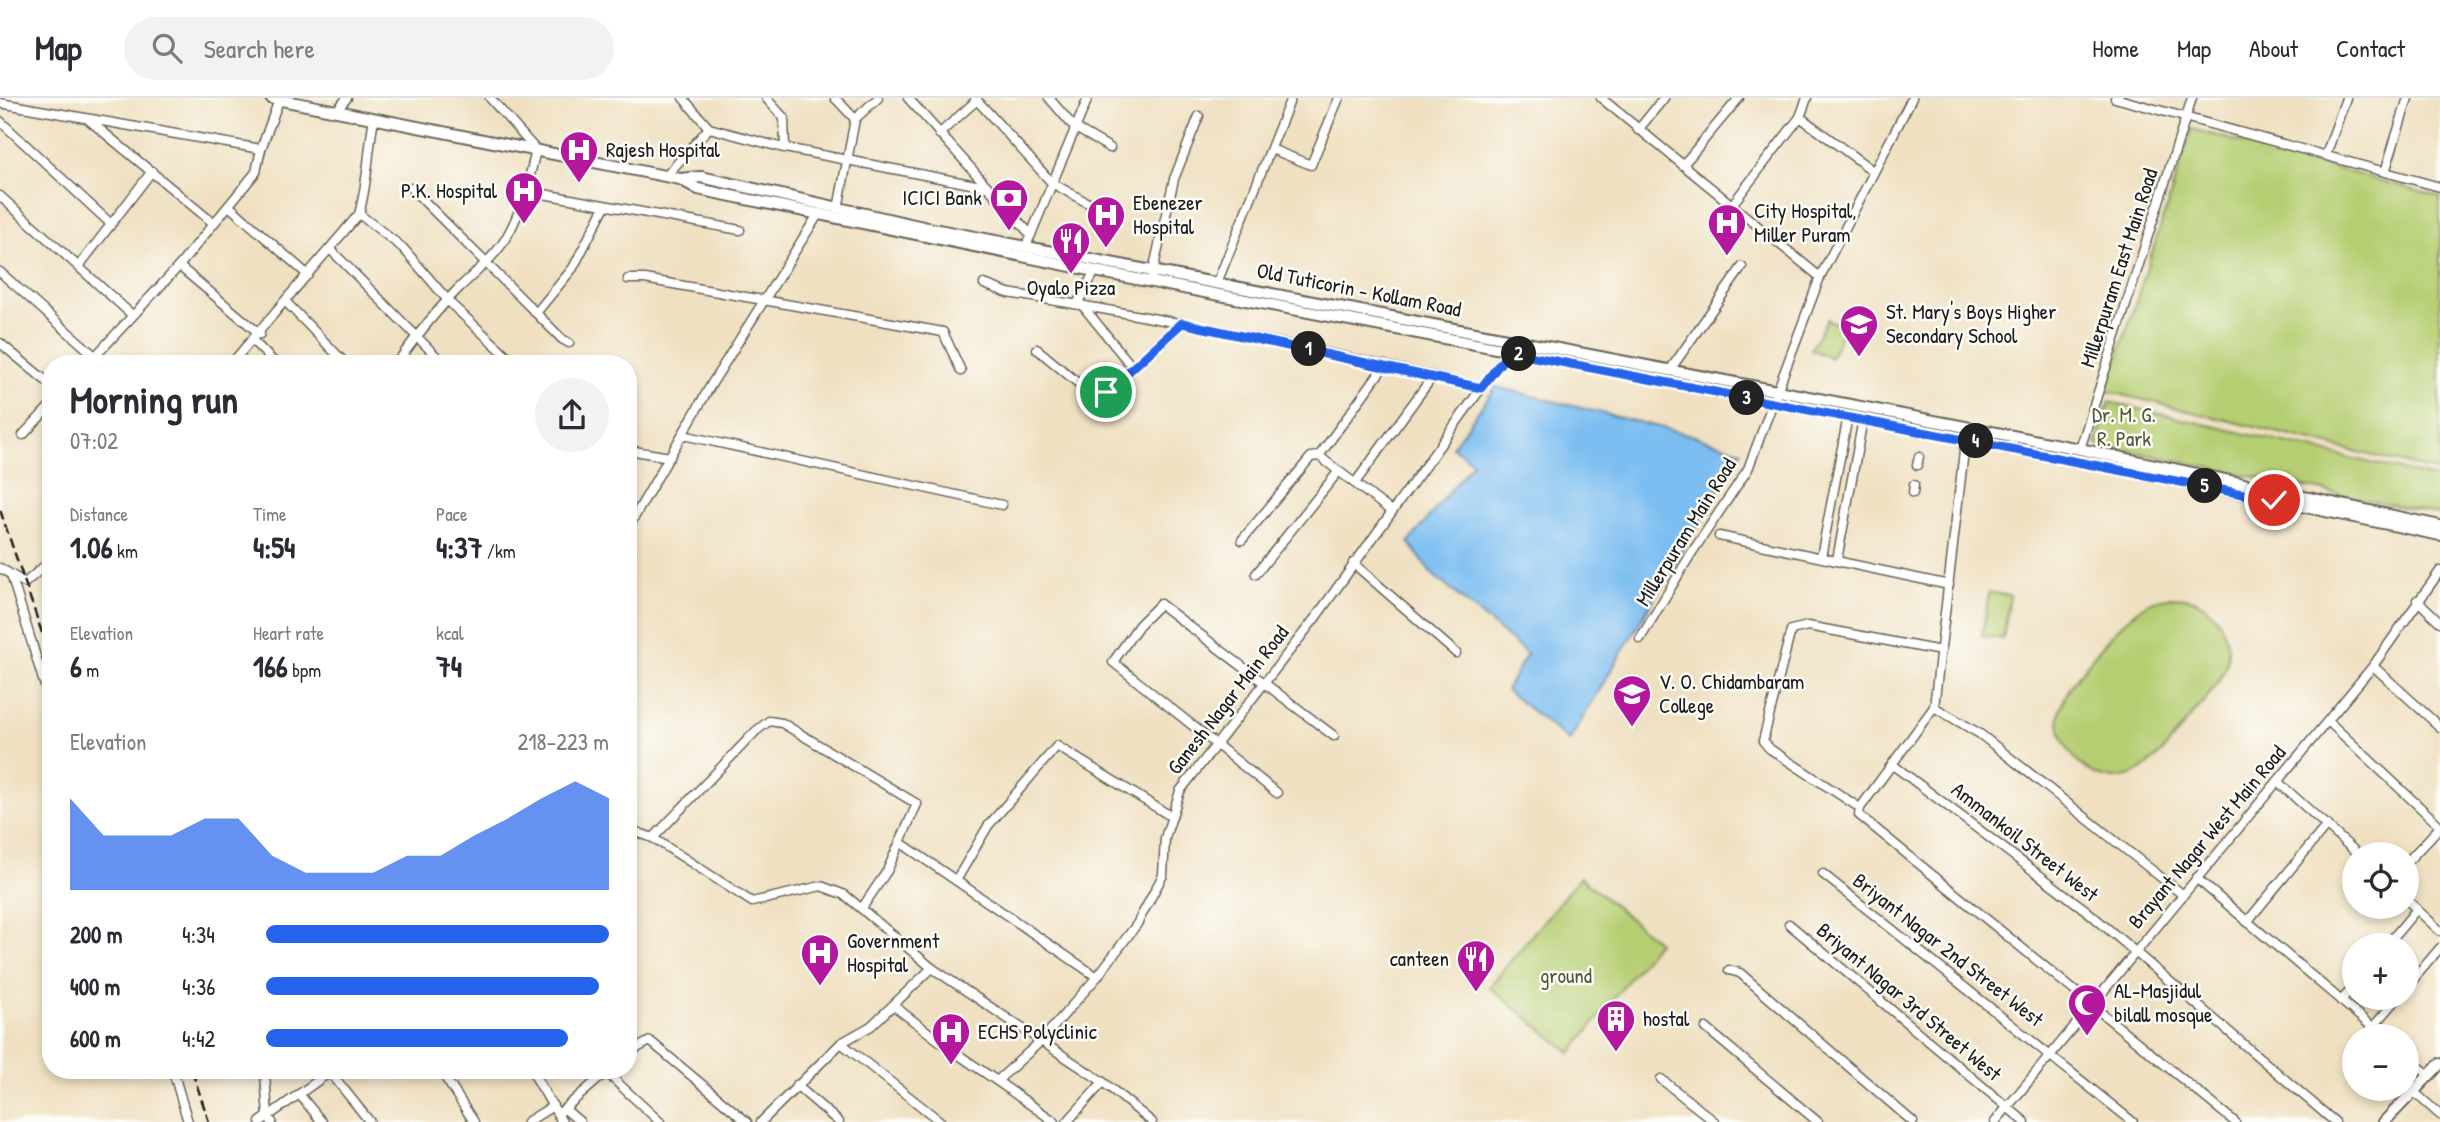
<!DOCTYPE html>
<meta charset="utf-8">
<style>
:root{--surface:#fff;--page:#f2f2f3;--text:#2b2b33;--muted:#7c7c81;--line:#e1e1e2;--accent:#2563eb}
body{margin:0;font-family:"Patrick Hand",sans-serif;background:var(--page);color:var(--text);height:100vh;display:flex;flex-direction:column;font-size:26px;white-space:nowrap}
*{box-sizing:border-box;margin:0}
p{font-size:23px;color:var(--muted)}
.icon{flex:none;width:38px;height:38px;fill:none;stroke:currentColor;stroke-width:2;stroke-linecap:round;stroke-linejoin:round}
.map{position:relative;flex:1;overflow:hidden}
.panel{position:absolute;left:42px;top:257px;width:595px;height:724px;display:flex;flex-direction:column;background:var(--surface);border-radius:28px;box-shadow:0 4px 10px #0003}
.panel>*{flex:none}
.controls{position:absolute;left:2342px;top:744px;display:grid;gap:14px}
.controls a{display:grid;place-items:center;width:77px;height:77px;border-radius:50%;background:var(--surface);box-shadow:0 4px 10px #0003;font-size:35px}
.pin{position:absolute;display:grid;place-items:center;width:60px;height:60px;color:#fff;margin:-30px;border:4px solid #fff;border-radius:50%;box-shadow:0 2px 7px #0007}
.km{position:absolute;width:35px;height:35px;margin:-18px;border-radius:50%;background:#222;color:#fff;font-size:19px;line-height:35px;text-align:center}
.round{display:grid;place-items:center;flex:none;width:74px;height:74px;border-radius:37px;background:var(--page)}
.headline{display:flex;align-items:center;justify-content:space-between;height:119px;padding:0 28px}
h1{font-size:38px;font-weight:700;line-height:52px}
.figures{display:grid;grid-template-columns:repeat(3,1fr);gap:10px;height:119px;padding:7px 28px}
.figures div{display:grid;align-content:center}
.figures b{font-size:30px;font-weight:700}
.figures small{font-size:19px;font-weight:400}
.figures p{font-size:19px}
.chart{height:196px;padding:14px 28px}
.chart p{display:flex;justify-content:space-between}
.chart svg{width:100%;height:126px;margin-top:7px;fill:var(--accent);opacity:.7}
ul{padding:0 28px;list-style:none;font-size:23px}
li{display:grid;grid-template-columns:112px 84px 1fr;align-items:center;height:52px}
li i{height:18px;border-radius:9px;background:var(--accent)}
header{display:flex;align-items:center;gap:42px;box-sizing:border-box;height:98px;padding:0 35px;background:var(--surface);border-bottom:2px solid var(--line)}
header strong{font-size:33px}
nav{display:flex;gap:38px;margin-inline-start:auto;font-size:24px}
.search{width:490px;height:63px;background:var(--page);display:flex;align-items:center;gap:18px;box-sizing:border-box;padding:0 24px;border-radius:38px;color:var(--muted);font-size:26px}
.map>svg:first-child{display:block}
.green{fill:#b6ce72;stroke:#697547;stroke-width:2}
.water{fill:#7cbef1;stroke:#4c6d86;stroke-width:2}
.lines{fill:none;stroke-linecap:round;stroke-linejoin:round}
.minor-casing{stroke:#666156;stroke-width:11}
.major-casing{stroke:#666156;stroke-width:14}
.minor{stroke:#fff;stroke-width:8}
.major{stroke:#fff;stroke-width:10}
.rail{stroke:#1c1c1c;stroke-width:2.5;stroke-dasharray:10 5;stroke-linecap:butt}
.route-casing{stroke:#fff;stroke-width:14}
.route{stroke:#2563eb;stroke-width:9}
.labels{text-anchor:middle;stroke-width:5;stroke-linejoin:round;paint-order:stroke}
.poi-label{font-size:21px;fill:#1c1c1c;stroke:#fdfcf7;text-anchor:start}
.street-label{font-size:21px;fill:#1c1c1c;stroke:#fdfcf7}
.park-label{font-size:21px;fill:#525a3a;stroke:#fdfcf7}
</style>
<header>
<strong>Map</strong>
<div class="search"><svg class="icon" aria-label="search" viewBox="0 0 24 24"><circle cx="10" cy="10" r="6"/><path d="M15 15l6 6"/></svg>Search here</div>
<nav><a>Home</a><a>Map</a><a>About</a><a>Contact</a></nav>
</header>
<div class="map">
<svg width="2440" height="1024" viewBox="0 0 2440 1024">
<rect width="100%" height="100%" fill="#fdfcf7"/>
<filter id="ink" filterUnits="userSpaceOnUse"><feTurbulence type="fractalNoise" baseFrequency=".0143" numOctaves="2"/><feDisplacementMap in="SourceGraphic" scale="14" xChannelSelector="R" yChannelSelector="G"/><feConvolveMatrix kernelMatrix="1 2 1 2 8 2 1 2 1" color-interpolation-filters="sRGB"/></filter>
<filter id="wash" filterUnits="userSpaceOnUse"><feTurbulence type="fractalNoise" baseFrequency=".00686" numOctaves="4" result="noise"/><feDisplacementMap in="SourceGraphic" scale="28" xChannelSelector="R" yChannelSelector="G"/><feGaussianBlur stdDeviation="1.57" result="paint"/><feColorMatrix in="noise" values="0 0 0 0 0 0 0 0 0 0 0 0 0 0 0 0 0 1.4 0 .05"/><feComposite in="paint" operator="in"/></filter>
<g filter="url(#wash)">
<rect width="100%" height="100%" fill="#efe0c1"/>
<g class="green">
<polygon points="2192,31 2440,99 2440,374 2107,293"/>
<polygon points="1827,221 1845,230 1830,260 1811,251"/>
<polygon points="2109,304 2440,381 2440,417 2096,346"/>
<polygon points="1989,494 2010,498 2003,541 1982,538"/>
<path d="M2170,499C2177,500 2185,499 2191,501C2220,511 2237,548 2223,575C2214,594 2198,610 2185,626C2172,642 2159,661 2141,672C2129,680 2113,682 2100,678C2074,668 2053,637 2061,609C2068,584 2126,516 2149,505C2155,502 2164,501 2170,499Z"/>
<polygon points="1580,779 1658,844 1571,955 1489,889"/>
</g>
<polygon class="water" points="1496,289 1691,337 1742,353 1569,643 1506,592 1527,556 1430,474 1409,444 1473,364 1452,349"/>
</g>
<g filter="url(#ink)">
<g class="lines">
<g class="minor-casing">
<g id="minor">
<polyline points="683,0 709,30 780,49 986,89"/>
<polyline points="766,0 784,20 785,50"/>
<polyline points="835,0 855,21"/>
<polyline points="908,0 1031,137"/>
<polyline points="975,0 1052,85 1086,104 1110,113"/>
<polyline points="1049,0 1074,29 1110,50"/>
<polyline points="1601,0 1820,179"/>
<polyline points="2115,0 2440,89"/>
<polyline points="0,5 261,51 279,2"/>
<polyline points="336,13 347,0"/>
<polyline points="1800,19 1873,73"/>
<polyline points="0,23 111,126"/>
<polyline points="90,23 212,124"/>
<polyline points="1638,32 1664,0"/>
<polyline points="939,36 977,2"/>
<polyline points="1271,51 1311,67 1339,0"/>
<polyline points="2326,57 2346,0"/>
<polyline points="1683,67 1739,0"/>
<polyline points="2385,74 2408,0"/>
<polyline points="666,78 709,30"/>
<polyline points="411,90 562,241 569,245"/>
<polyline points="527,93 740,132"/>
<polyline points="0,98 131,216"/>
<polyline points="229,108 308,177"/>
<polyline points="1731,108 1800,19 1807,0"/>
<polyline points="838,111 855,21 878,0"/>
<polyline points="359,116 403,150 451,206 516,266"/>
<polyline points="1027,146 1088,0"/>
<polyline points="331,152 444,266"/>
<polyline points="79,168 152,73"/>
<polyline points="179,168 260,236"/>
<polyline points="0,174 95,258"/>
<polyline points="628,181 645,181 943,234 961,273"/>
<polyline points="1151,182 1174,81 1199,18"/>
<polyline points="1217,185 1291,0"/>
<path d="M984,186L1008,195C1167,221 1324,252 1481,290"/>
<polyline points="285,203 346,266"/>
<polyline points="1077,206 1095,173"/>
<polyline points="536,215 573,170 605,108"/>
<polyline points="253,243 276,266"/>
<polyline points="0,245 51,287"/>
<polyline points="1037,251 1096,300 1133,270 1082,207"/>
<polyline points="88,266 179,168 256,74 261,51"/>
<path d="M231,266L359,116C368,85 368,53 374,20"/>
<path d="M396,266C415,240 435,214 458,191C475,174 494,160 506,140C522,113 529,82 536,52L490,0"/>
<polyline points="1133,270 1182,224"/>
<polyline points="1670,272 1742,169"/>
<polyline points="1966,336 1934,609 1860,710 1859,717 2235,1024"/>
<polyline points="23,337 51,307"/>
<polyline points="683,337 1002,407"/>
<polyline points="2080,351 2192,0"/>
<polyline points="628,352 670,359"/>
<polyline points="1319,358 1391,413"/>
<polyline points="1917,367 1919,359"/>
<polyline points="1355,385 1433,278"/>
<polyline points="1913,395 1914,387"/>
<polyline points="628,430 711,287 819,115"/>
<polyline points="1719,438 1949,487"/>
<polyline points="1242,442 1311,359 1319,358 1385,267"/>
<polyline points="1821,459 1848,318"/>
<polyline points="1837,462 1863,321"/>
<polyline points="1353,465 1456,555"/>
<polyline points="0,470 25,485 51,462"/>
<polyline points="1256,476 1338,374"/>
<polyline points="12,480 51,608"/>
<polyline points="2417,502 2440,524"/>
<polyline points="1640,541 1691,456 1748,371 1820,179 1912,0"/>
<polyline points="2373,568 2440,629"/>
<polyline points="1934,609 1980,636 2182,796"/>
<polyline points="2328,623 2440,728"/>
<polyline points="1893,667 2087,813 2335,1024"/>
<polyline points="2278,684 2358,756"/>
<polyline points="1277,695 1113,564 1139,527 1160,506 1334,638"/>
<polyline points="1860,710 1770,651 1763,643 1791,532 1808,528 1941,553"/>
<polyline points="628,731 653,740 752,804 821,788 845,797 932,870 1041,943 1097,879 1137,826 1163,777 1165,740 1180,693 1316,519 1511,249"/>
<polyline points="653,740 756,633 769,623 782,625 917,706 887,773 862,810"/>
<polyline points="901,745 1097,879"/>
<polyline points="2406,765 2440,729"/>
<polyline points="1823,776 2133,1024"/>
<polyline points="2196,780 2383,938"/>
<polyline points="957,781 988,728 1057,648 1172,719"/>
<polyline points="2406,801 2440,833"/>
<polyline points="2247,824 2327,727"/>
<polyline points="1789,826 2025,1024"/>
<polyline points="2387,847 2417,811"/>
<polyline points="1729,872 1740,875 1913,1024"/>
<polyline points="2406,890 2440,850"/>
<polyline points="2341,903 2354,888"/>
<polyline points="894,908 950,951 997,983 1041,943 1103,984 1152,1024"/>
<polyline points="2373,929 2398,900"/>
<polyline points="1706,930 1818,1024"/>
<polyline points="841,945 941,1024"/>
<polyline points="628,955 650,943 747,1024"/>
<polyline points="2406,958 2429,977"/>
<polyline points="173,973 188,1024"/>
<polyline points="269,973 265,976 268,1019 272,1024"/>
<polyline points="441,973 474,1024"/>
<polyline points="532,973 562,1024"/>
<polyline points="607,975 660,1024"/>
<polyline points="1661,981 1715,1024"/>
<polyline points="997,983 1055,1024"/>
<polyline points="796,987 839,1024"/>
<polyline points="2413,993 2440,1017"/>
<polyline points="299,996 322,1024"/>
<polyline points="566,1012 580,1024"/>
<polyline points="558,1016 608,973"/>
<polyline points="260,1024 330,974 370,1024"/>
<polyline points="527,1024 553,1008"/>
<polyline points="761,1024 841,945 871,928 932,870"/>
<polyline points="1067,1024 1103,984"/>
<polyline points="1995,1024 2373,568 2440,473"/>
</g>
</g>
<g class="major-casing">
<g id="major">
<polyline points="271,0 680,81 701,79 923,129 2080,351 2440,428"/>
<polyline points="680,81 698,91 1095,173 2130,372 2440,437"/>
<polyline points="2384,1024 2440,966"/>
</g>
</g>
<use href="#minor" class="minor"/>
<use href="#major" class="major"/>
<g class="rail">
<polyline points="0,412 51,561"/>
<polyline points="192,973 209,1024"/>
</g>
</g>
</g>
<g class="lines" filter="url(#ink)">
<g class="route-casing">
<polyline id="route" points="1106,294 1182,225 1481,290 1509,254 2274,402"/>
</g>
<use href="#route" class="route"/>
</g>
<defs>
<g id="hospital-pin" transform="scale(2.0125)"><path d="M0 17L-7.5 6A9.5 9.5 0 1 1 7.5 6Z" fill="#b5179e" stroke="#fdfcf7"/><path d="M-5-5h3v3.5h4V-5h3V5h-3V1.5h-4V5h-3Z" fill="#fff"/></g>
<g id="bank-pin" transform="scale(2.0125)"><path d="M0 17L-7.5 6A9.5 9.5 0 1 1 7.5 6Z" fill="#b5179e" stroke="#fdfcf7"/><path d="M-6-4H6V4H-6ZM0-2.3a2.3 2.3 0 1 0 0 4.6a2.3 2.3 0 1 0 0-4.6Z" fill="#fff"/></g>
<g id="restaurant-pin" transform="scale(2.0125)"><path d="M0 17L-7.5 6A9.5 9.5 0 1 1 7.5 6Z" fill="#b5179e" stroke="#fdfcf7"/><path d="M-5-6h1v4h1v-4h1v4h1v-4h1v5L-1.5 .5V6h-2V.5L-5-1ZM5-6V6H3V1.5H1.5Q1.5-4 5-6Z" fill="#fff"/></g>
<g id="school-pin" transform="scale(2.0125)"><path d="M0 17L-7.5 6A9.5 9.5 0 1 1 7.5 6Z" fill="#b5179e" stroke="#fdfcf7"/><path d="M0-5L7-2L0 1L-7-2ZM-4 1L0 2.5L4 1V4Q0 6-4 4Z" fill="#fff"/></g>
<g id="university-pin" transform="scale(2.0125)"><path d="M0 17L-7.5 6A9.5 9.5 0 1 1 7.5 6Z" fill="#b5179e" stroke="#fdfcf7"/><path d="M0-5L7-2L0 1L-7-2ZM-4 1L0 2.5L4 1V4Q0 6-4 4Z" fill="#fff"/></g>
<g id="mosque-pin" transform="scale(2.0125)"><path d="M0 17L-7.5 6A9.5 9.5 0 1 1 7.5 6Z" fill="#b5179e" stroke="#fdfcf7"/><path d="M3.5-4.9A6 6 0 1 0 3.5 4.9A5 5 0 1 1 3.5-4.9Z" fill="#fff"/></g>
<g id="building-pin" transform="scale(2.0125)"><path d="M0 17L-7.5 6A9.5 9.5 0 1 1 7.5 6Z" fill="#b5179e" stroke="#fdfcf7"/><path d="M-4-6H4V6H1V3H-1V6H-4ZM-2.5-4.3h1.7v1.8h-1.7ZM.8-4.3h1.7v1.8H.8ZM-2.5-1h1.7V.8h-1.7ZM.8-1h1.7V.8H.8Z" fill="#fff"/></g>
</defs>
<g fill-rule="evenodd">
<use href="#hospital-pin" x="579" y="52"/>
<use href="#hospital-pin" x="524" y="93"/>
<use href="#bank-pin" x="1009" y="100"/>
<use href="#hospital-pin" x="1106" y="117"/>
<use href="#hospital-pin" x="1727" y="125"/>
<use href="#restaurant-pin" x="1071" y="143"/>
<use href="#school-pin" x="1859" y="226"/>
<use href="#university-pin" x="1632" y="596"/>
<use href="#hospital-pin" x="820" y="855"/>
<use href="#restaurant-pin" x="1476" y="861"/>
<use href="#mosque-pin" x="2087" y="905"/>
<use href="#building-pin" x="1616" y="921"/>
<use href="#hospital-pin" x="951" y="934"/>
</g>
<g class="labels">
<g class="poi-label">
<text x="606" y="59">Rajesh Hospital</text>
<text x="497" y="100" text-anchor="end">P.K. Hospital</text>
<text x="982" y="107" text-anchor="end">ICICI Bank</text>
<text x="1133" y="112">Ebenezer<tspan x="1133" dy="24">Hospital</tspan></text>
<text x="1754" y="120">City Hospital,<tspan x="1754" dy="24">Miller Puram</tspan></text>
<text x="1071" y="197" text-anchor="middle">Oyalo Pizza</text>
<text x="1886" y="221">St. Mary's Boys Higher<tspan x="1886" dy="24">Secondary School</tspan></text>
<text x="1659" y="591">V. O. Chidambaram<tspan x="1659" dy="24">College</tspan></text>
<text x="847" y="850">Government<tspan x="847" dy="24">Hospital</tspan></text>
<text x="1449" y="868" text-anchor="end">canteen</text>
<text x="2114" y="900">AL-Masjidul<tspan x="2114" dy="24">bilall mosque</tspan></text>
<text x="1643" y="928">hostal</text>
<text x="978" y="941">ECHS Polyclinic</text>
</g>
<g class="street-label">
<text transform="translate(2119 170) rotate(-72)" y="7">Millerpuram East Main Road</text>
<text transform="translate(1359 192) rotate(11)" y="7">Old Tuticorin - Kollam Road</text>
<text transform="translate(1686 434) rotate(-58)" y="7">Millerpuram Main Road</text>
<text transform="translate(1228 602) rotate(-52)" y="7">Ganesh Nagar Main Road</text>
<text transform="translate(2207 739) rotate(-50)" y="7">Brayant Nagar West Main Road</text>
<text transform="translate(2025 744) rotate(38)" y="7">Ammankoil Street West</text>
<text transform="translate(1948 852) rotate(38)" y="7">Briyant Nagar 2nd Street West</text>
<text transform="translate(1909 904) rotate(40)" y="7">Briyant Nagar 3rd Street West</text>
</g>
<g class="park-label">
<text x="2124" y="324">Dr. M. G.<tspan x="2124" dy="24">R. Park</tspan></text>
<text x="1566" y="885">ground</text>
</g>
</g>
</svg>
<div class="controls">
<a><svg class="icon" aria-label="locate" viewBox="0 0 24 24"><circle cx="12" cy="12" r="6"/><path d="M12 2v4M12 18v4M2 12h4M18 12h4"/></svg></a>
<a>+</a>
<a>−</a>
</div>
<div class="pin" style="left:1106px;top:294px;background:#1e9e55"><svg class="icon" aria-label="arrive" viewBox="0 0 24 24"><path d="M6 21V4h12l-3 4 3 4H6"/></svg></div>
<div class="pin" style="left:2274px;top:402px;background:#d93025"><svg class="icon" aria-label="check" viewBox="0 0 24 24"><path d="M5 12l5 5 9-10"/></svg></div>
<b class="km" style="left:1309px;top:251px">1</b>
<b class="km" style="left:1519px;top:256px">2</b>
<b class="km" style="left:1747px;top:300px">3</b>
<b class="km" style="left:1976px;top:343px">4</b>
<b class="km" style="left:2205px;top:388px">5</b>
<section class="panel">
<div class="headline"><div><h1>Morning run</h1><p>07:02</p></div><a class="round"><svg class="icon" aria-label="share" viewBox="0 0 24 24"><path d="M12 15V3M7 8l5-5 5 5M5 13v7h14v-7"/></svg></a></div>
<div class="figures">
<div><p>Distance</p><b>1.06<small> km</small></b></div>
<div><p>Time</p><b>4:54</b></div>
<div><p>Pace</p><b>4:37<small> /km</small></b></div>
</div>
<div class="figures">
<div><p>Elevation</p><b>6<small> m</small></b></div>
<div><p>Heart rate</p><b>166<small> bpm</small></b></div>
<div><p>kcal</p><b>74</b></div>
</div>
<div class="chart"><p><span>Elevation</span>218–223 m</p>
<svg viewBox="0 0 160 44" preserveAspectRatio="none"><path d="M0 44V12L10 25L20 25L30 25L40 19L50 19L60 32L70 38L80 38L90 38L100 32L110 32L120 25L130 19L140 12L150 6L160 12V44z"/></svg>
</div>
<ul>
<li><b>200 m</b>4:34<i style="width:100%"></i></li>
<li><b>400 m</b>4:36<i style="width:97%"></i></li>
<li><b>600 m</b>4:42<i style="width:88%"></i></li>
</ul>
</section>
</div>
